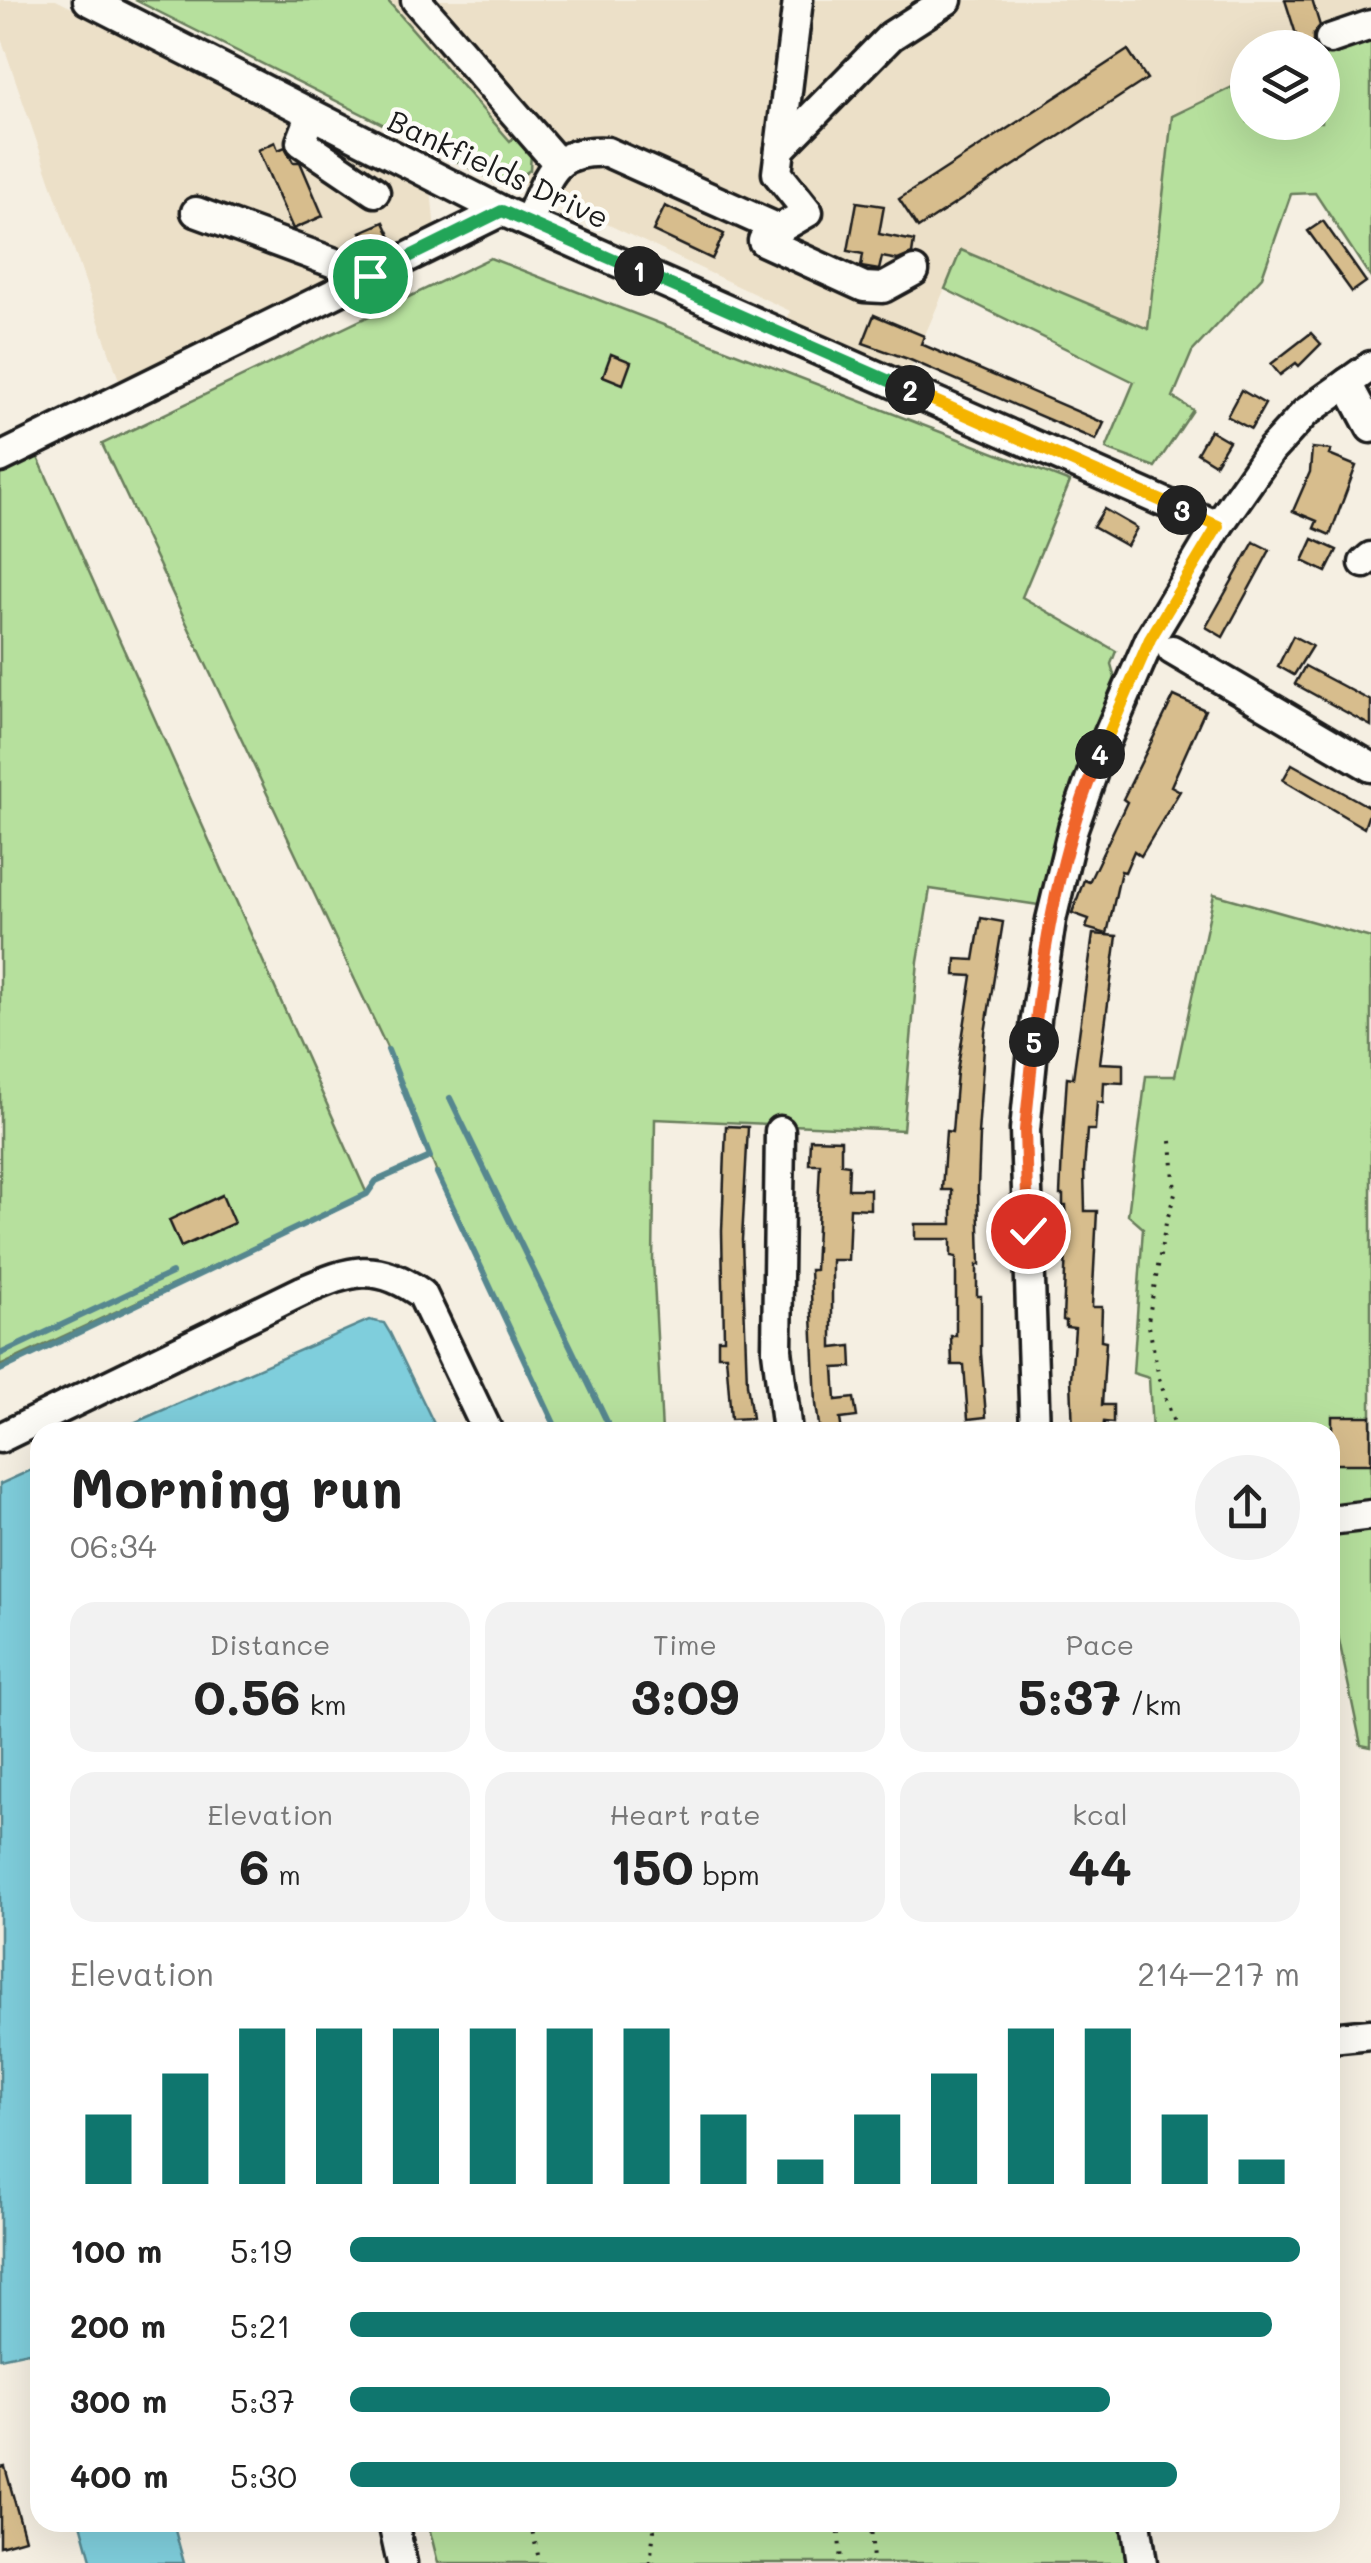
<!DOCTYPE html>
<meta charset="utf-8">
<style>
:root{--surface:#fff;--page:#f2f2f2;--text:#222;--muted:#767676;--accent:#0f766e}
body{margin:0;font-family:Mali,sans-serif;background:var(--page);color:var(--text);height:100vh;display:flex;flex-direction:column;font-size:38px;white-space:nowrap}
*{box-sizing:border-box;margin:0}
p{font-size:32px;color:var(--muted)}
.icon{flex:none;width:55px;height:55px;fill:none;stroke:currentColor;stroke-width:2;stroke-linecap:round;stroke-linejoin:round}
.map{position:relative;flex:1;overflow:hidden}
.drawer{position:absolute;left:30px;top:1422px;width:1310px;height:1110px;display:flex;flex-direction:column;background:var(--surface);border-radius:30px;box-shadow:0 10px 40px #0002}
.drawer>*{flex:none}
.tools{position:absolute;left:1230px;top:30px;display:grid;gap:20px}
.tools a{display:grid;place-items:center;width:110px;height:110px;border-radius:50%;background:var(--surface);box-shadow:0 10px 40px #0002;font-size:50px}
.pin{position:absolute;display:grid;place-items:center;width:85px;height:85px;color:#fff;margin:-42px;border:5px solid #fff;border-radius:50%;box-shadow:0 2px 10px #0007}
.km{position:absolute;width:50px;height:50px;margin:-25px;border-radius:50%;background:#222;color:#fff;font-size:28px;line-height:50px;text-align:center}
.round{display:grid;place-items:center;flex:none;width:105px;height:105px;border-radius:52px;background:var(--page)}
.summary{display:flex;align-items:center;justify-content:space-between;height:170px;padding:0 40px}
h1{font-size:55px;font-weight:800;line-height:75px}
.stats{display:grid;grid-template-columns:repeat(3,1fr);gap:15px;height:170px;padding:10px 40px}
.stats div{display:grid;align-content:center;border-radius:25px;background:var(--page);text-align:center}
.stats b{font-size:50px;font-weight:800}
.stats small{font-size:28px;font-weight:400}
.stats p{font-size:28px}
.chart{height:280px;padding:20px 40px}
.chart p{display:flex;justify-content:space-between}
.chart svg{width:100%;height:180px;margin-top:10px;stroke:var(--accent);stroke-width:6}
ul{padding:0 40px;list-style:none;font-size:32px}
li{display:grid;grid-template-columns:160px 120px 1fr;align-items:center;height:75px}
li i{height:25px;border-radius:12px;background:var(--accent)}
.map>svg:first-child{display:block}
.built{fill:#ece0c8}
.green{fill:#b6e09d;stroke:#697e5c;stroke-width:2.5}
.water{fill:#7fcedc;stroke:#57878f;stroke-width:2.5}
.lines{fill:none;stroke-linecap:round;stroke-linejoin:round}
.stream{stroke:#57878f;stroke-width:6}
.building{fill:#d7bd8d;stroke:#1c1c1c;stroke-width:2.5}
.minor-casing{stroke:#1c1c1c;stroke-width:35}
.path{stroke:#1c1c1c;stroke-width:4;stroke-dasharray:2.5 8;stroke-linecap:butt}
.minor{stroke:#fdfcf7;stroke-width:28}
.split-1-casing{stroke:#fff;stroke-width:20}
.split-2-casing{stroke:#fff;stroke-width:20}
.split-3-casing{stroke:#fff;stroke-width:20}
.split-4-casing{stroke:#fff;stroke-width:20}
.split-5-casing{stroke:#fff;stroke-width:20}
.split-6-casing{stroke:#fff;stroke-width:20}
.split-1{stroke:#22a559;stroke-width:12}
.split-2{stroke:#22a559;stroke-width:12}
.split-3{stroke:#f5b400;stroke-width:12}
.split-4{stroke:#f5b400;stroke-width:12}
.split-5{stroke:#f0652b;stroke-width:12}
.split-6{stroke:#f0652b;stroke-width:12}
.labels{text-anchor:middle;stroke-width:9;stroke-linejoin:round;paint-order:stroke}
.street-label{font-size:30px;fill:#1c1c1c;stroke:#fdfcf7}
</style>
<div class="map">
<svg width="1371" height="2563" viewBox="0 0 1371 2563">
<rect width="100%" height="100%" fill="#f5efe2"/>
<filter id="ink" filterUnits="userSpaceOnUse"><feTurbulence type="fractalNoise" baseFrequency=".01" numOctaves="2"/><feDisplacementMap in="SourceGraphic" scale="20" xChannelSelector="R" yChannelSelector="G"/><feConvolveMatrix kernelMatrix="1 2 1 2 8 2 1 2 1" color-interpolation-filters="sRGB"/></filter>
<g filter="url(#ink)">
<g class="built">
<polygon points="0,0 56,0 431,189 435,231 119,380 0,35"/>
<polygon points="167,0 1371,0 1371,41 1323,56 1322,48 1248,48 1247,80 1172,116 1148,329 961,251 906,379 784,327 790,311 447,148"/>
</g>
<g class="green">
<polygon points="135,0 387,0 510,141 521,132 531,153 530,170 517,179 498,182"/>
<polygon points="1371,41 1371,278 1315,193 1291,194 1262,277 1192,352 1173,397 1193,410 1155,467 1106,449 1134,382 945,289 961,250 1148,329 1172,116 1247,80 1248,122 1322,122 1323,56"/>
<polygon points="490,258 1070,482 1022,597 1116,651 1111,664 1115,678 1071,784 1039,905 930,889 918,961 903,1130 655,1119 653,1261 662,1432 558,1432 437,1173 388,1050 102,444"/>
<polygon points="36,453 367,1194 0,1366 0,466"/>
<polygon points="1214,894 1371,938 1371,1747 1361,1745 1335,1621 1330,1624 1330,1432 1152,1432 1149,1378 1133,1373 1143,1228 1128,1215 1146,1076 1175,1076"/>
<polygon points="428,2523 1124,2523 1131,2563 438,2563"/>
</g>
<g class="water">
<polygon points="369,1320 384,1323 390,1333 438,1432 113,1432"/>
<polygon points="40,1466 40,2366 38,2359 28,2352 0,2358 0,1484"/>
<polygon points="81,2523 173,2523 184,2563 92,2563"/>
</g>
<g class="lines">
<g class="stream">
<polyline points="450,1098 612,1432"/>
<polyline points="437,1173 558,1432"/>
<polyline points="0,1354 172,1273"/>
<polyline points="0,1370 367,1194 376,1181 430,1157 388,1050"/>
</g>
</g>
<g class="building">
<polygon points="1285,0 1312,0 1320,26 1313,35 1313,43 1300,47"/>
<polygon points="1128,50 1147,79 918,228 899,199"/>
<polygon points="275,142 278,150 285,147 293,162 300,162 323,216 293,229 258,150"/>
<polygon points="857,202 884,206 879,234 914,241 912,254 898,260 882,257 879,270 861,267 863,254 848,251"/>
<polygon points="665,206 724,234 712,259 653,231"/>
<polygon points="1323,221 1366,282 1352,292 1308,231"/>
<polygon points="384,222 394,244 372,255 361,232"/>
<polygon points="874,315 924,336 921,344 1104,423 1096,440 908,359 863,343"/>
<polygon points="1311,333 1321,344 1299,366 1296,363 1280,375 1271,364"/>
<polygon points="611,354 631,362 623,384 603,376"/>
<polygon points="1241,390 1265,404 1251,429 1227,416"/>
<polygon points="1210,430 1229,441 1215,464 1197,453"/>
<polygon points="1312,448 1331,450 1329,455 1356,466 1330,535 1314,528 1317,521 1293,511 1310,472"/>
<polygon points="1104,509 1137,528 1127,546 1093,527"/>
<polygon points="1313,539 1337,550 1326,572 1303,561"/>
<polygon points="1254,542 1270,550 1223,637 1206,627"/>
<polygon points="1293,636 1312,646 1294,675 1278,666"/>
<polygon points="1305,666 1371,701 1371,726 1295,684"/>
<polygon points="1174,696 1205,710 1171,786 1180,791 1141,856 1134,851 1125,872 1121,871 1107,934 1086,928 1089,919 1072,913 1084,880 1089,882 1127,802 1123,799"/>
<polygon points="1292,764 1371,808 1364,828 1283,780"/>
<polygon points="981,918 1003,922 985,1033 978,1134 980,1134 978,1189 980,1265 977,1265 977,1296 981,1296 981,1353 986,1417 968,1419 964,1365 952,1365 951,1336 956,1336 956,1257 951,1256 951,1239 915,1239 915,1224 952,1224 952,1190 942,1190 946,1131 952,1132 957,1072 972,976 955,975 956,959 974,960"/>
<polygon points="1093,934 1117,936 1100,1063 1123,1064 1123,1083 1104,1082 1103,1103 1097,1102 1095,1130 1087,1130 1084,1171 1085,1211 1097,1211 1092,1307 1102,1307 1101,1340 1106,1341 1102,1405 1113,1405 1113,1423 1104,1422 1103,1432 1073,1432 1071,1379 1075,1328 1066,1327 1066,1321 1063,1320 1067,1224 1066,1206 1063,1206 1063,1195 1060,1195 1062,1151 1067,1077 1073,1078"/>
<polygon points="726,1126 748,1127 742,1240 747,1384 752,1418 731,1419 726,1355 718,1355 718,1339 724,1339 722,1231"/>
<polygon points="810,1139 841,1140 841,1164 849,1165 848,1189 870,1189 870,1209 850,1208 848,1260 832,1260 832,1348 851,1346 852,1367 834,1368 836,1400 854,1398 857,1417 840,1419 842,1432 820,1432 816,1404 810,1270 815,1270 820,1164 809,1164"/>
<polygon points="222,1195 234,1223 181,1247 169,1220"/>
<rect x="1332" y="1416" width="39" height="48"/>
<polygon points="5,2467 25,2539 0,2546 0,2468"/>
</g>
<g class="lines">
<g class="minor-casing">
<g id="minor">
<polyline points="88,0 502,211 1218,526"/>
<polyline points="416,0 557,162"/>
<polyline points="1330,39 1371,25"/>
<polyline points="311,116 301,142 375,192"/>
<polyline points="780,149 798,0"/>
<polyline points="196,212 370,276"/>
<path d="M528,222C549,178 550,149 607,152L779,229L808,212L777,173L780,149L891,36L947,0"/>
<polyline points="778,230 763,241 864,287 883,288 914,271"/>
<polyline points="1347,383 1371,428"/>
<polyline points="0,458 502,211"/>
<polyline points="1364,563 1371,557"/>
<polyline points="1172,650 1371,767"/>
<polyline points="780,1131 777,1350 787,1432"/>
<polyline points="1035,1432 1025,1130 1036,1019 1051,920 1073,828 1095,766 1150,639 1218,526 1271,450 1305,413 1371,366"/>
<path d="M0,1438L302,1291C350,1271 375,1260 422,1294L488,1432"/>
<polyline points="1330,1520 1371,1515"/>
<polyline points="1330,2038 1371,2034"/>
<polyline points="393,2522 402,2563"/>
<polyline points="1136,2522 1142,2563"/>
</g>
</g>
<g class="path">
<polyline points="1171,1141 1175,1193 1166,1223 1148,1321 1159,1378 1177,1432"/>
<polyline points="530,2522 540,2563"/>
<polyline points="838,2522 841,2563"/>
<polyline points="871,2522 873,2563"/>
<polyline points="650,2563 654,2530 651,2522"/>
</g>
<use href="#minor" class="minor"/>
</g>
</g>
<g class="lines" filter="url(#ink)">
<g class="split-1-casing">
<polyline id="split-1" points="370,276 502,211 639,271"/>
</g>
<g class="split-2-casing">
<polyline id="split-2" points="639,271 910,390"/>
</g>
<g class="split-3-casing">
<polyline id="split-3" points="910,390 1182,510"/>
</g>
<g class="split-4-casing">
<polyline id="split-4" points="1100,754 1150,639 1218,526 1182,510"/>
</g>
<g class="split-5-casing">
<path id="split-5" d="M1034,1042C1043,944 1061,844 1100,754"/>
</g>
<g class="split-6-casing">
<polyline id="split-6" points="1028,1231 1025,1130 1034,1042"/>
</g>
<use href="#split-1" class="split-1"/>
<use href="#split-2" class="split-2"/>
<use href="#split-3" class="split-3"/>
<use href="#split-4" class="split-4"/>
<use href="#split-5" class="split-5"/>
<use href="#split-6" class="split-6"/>
</g>
<g class="labels">
<g class="street-label">
<text transform="translate(498 170) rotate(25)" y="10">Bankfields Drive</text>
</g>
</g>
</svg>
<div class="tools">
<a><svg class="icon" aria-label="layers" viewBox="0 0 24 24"><path d="M12 4l9 5-9 5-9-5zM3 14l9 5 9-5"/></svg></a>
</div>
<div class="pin" style="left:370px;top:276px;background:#1e9e55"><svg class="icon" aria-label="arrive" viewBox="0 0 24 24"><path d="M6 21V4h12l-3 4 3 4H6"/></svg></div>
<div class="pin" style="left:1028px;top:1231px;background:#d93025"><svg class="icon" aria-label="check" viewBox="0 0 24 24"><path d="M5 12l5 5 9-10"/></svg></div>
<b class="km" style="left:639px;top:271px">1</b>
<b class="km" style="left:910px;top:390px">2</b>
<b class="km" style="left:1182px;top:510px">3</b>
<b class="km" style="left:1100px;top:754px">4</b>
<b class="km" style="left:1034px;top:1042px">5</b>
<section class="drawer">
<div class="summary"><div><h1>Morning run</h1><p>06:34</p></div><a class="round"><svg class="icon" aria-label="share" viewBox="0 0 24 24"><path d="M12 15V3M7 8l5-5 5 5M5 13v7h14v-7"/></svg></a></div>
<div class="stats">
<div><p>Distance</p><b>0.56<small> km</small></b></div>
<div><p>Time</p><b>3:09</b></div>
<div><p>Pace</p><b>5:37<small> /km</small></b></div>
</div>
<div class="stats">
<div><p>Elevation</p><b>6<small> m</small></b></div>
<div><p>Heart rate</p><b>150<small> bpm</small></b></div>
<div><p>kcal</p><b>44</b></div>
</div>
<div class="chart"><p><span>Elevation</span>214–217 m</p>
<svg viewBox="0 0 160 44" preserveAspectRatio="none"><path d="M5 44V27M15 44V17M25 44V6M35 44V6M45 44V6M55 44V6M65 44V6M75 44V6M85 44V27M95 44V38M105 44V27M115 44V17M125 44V6M135 44V6M145 44V27M155 44V38"/></svg>
</div>
<ul>
<li><b>100 m</b>5:19<i style="width:100%"></i></li>
<li><b>200 m</b>5:21<i style="width:97%"></i></li>
<li><b>300 m</b>5:37<i style="width:80%"></i></li>
<li><b>400 m</b>5:30<i style="width:87%"></i></li>
</ul>
</section>
</div>
